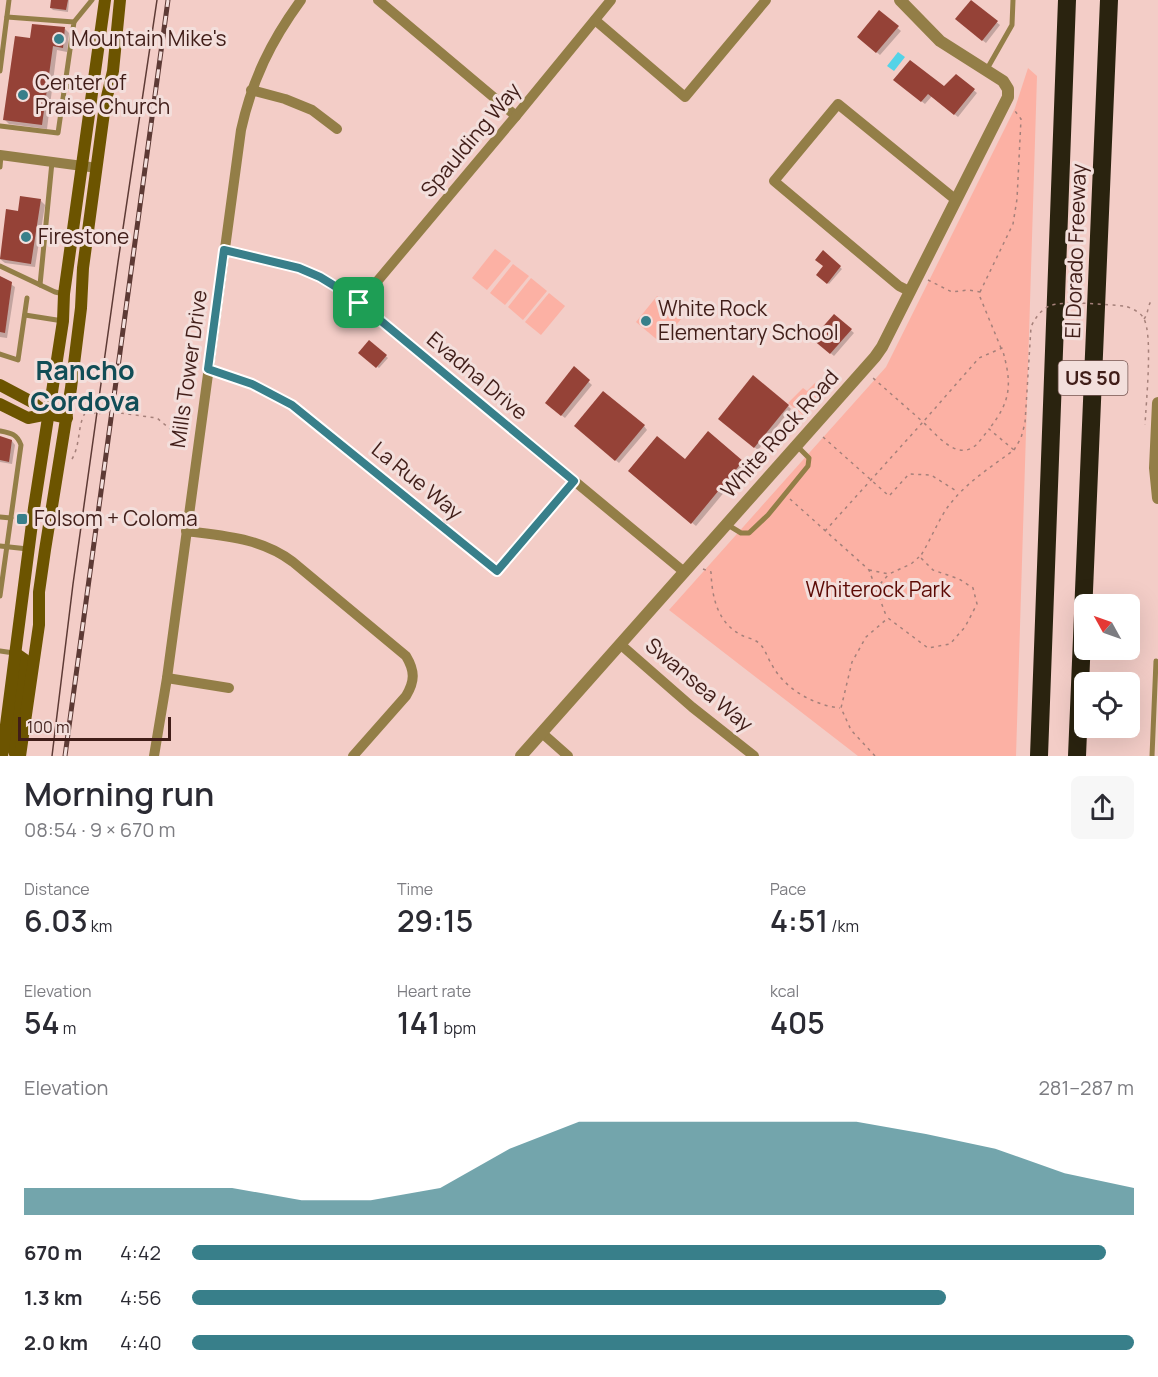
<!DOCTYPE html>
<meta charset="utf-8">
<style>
:root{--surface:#fff;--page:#f7f7f7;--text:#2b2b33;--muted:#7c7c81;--accent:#387f8a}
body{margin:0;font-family:Manrope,sans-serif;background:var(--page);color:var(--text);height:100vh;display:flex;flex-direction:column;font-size:22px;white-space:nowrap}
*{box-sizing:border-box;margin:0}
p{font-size:20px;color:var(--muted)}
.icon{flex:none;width:33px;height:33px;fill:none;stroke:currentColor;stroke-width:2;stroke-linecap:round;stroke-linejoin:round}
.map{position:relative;height:756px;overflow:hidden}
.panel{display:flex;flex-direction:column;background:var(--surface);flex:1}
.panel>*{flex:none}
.needle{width:39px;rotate:310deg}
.controls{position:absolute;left:1074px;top:594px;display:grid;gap:12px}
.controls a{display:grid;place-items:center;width:66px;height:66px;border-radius:9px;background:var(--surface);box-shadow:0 6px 24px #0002;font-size:30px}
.scale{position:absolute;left:18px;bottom:15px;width:153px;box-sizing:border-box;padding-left:6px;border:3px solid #401d18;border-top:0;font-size:16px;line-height:21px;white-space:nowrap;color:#401d18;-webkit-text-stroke:4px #f3dfdc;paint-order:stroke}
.pin{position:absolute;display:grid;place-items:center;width:51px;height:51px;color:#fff;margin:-26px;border-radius:12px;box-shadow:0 3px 9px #0006}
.round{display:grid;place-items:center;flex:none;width:63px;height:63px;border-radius:9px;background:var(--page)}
.overview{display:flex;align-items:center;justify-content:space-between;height:102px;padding:0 24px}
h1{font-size:33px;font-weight:600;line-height:45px}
.figures{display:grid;grid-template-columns:repeat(3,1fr);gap:9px;height:102px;padding:6px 24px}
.figures div{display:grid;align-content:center}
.figures b{font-size:30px;font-weight:600}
.figures small{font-size:16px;font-weight:400}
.figures p{font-size:16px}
.chart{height:168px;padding:12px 24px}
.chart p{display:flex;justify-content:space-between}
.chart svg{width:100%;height:108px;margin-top:6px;fill:var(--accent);opacity:.7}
ul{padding:0 24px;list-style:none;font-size:20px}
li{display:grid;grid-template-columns:96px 72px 1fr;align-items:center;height:45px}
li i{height:15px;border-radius:8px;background:var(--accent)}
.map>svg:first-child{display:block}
.green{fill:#fcb1a4}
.water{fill:#53d3e7}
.shadow{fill:#0003}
.building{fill:#954237}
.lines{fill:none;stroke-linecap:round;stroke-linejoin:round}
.path{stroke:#a5807a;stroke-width:1.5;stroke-dasharray:3 4.5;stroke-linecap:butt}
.service{stroke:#937e47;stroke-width:5}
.minor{stroke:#937e47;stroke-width:10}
.tertiary{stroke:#937e47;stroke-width:12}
.secondary{stroke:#6c5400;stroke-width:12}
.motorway{stroke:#2a230f;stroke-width:18}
.tram{stroke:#5d3a35;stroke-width:1.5}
.rail-casing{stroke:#5d3a35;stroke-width:5}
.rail{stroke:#f3dfdc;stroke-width:3;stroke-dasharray:9;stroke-linecap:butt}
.path-bridge{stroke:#a5807a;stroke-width:1.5;stroke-dasharray:3 4.5;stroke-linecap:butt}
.route-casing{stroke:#fff;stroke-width:12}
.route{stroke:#387f8a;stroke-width:8}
.poi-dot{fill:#387f8a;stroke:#f3dfdc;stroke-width:2}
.labels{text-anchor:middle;stroke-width:6;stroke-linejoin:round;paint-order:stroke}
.shield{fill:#f3dfdc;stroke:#765753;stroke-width:1.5}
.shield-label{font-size:20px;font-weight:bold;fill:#401d18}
.poi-label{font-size:21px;fill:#401d18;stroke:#f3dfdc;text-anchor:start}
.street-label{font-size:21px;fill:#401d18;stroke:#f3dfdc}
.park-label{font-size:21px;fill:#5c0a05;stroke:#f3dfdc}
.district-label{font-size:27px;font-weight:bold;fill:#114d56;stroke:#f3dfdc}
</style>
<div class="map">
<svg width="1158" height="756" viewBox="0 0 1158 756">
<rect width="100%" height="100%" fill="#f3cdc7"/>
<g class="green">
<polygon points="1028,68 1037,76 1016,756 858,756 669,610 886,367 1015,108"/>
<polygon points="495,249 511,261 487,290 472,278"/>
<polygon points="513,264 529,276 505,305 490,293"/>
<polygon points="531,278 547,291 523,320 508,307"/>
<polygon points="549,293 565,306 541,335 525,322"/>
<polygon points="657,296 682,318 661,343 636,322"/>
<polygon points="815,383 824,391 803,415 788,403 803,388 807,391"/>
</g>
<polygon class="water" points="898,52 905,57 894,71 887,66"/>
<g class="shadow">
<polygon points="52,0 69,0 68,12 53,10 51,8"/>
<polygon points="971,1 1000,25 986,43 960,22"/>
<polygon points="879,12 901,31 880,55 862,40"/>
<polygon points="65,29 69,33 67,52 57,50 47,129 9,124 5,120 31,40"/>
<polygon points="957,76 977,93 958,117 932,96 925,104 899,83 944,88"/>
<polygon points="40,200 45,205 35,267 5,263 0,259 19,212"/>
<polygon points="823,252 842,269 829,284 818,275 825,266"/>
<polygon points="0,277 15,287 7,338 0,337"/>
<polygon points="835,316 854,333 834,356 814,339"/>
<polygon points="369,342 388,358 379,368 360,353"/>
<polygon points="574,369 592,385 565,418 550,406"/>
<polygon points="788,406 791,409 758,450 723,422"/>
<polygon points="644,426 647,430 619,463 579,429"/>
<polygon points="0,438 12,441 15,445 12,464 0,462"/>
<polygon points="685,461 742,462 746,466 696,526 634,475"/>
</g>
<g class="building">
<polygon points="51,0 68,0 66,10 50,8"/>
<polygon points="971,0 998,21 982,41 955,19"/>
<polygon points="879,10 899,26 876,53 857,37"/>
<polygon points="32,24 65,27 63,48 53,46 42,125 3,120 15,36 30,38"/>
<polygon points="910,60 944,86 956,74 975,89 954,115 928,94 921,102 893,80"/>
<polygon points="20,196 41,199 31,264 0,259 6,209 18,211"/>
<polygon points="823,250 841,266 827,284 816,275 823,266 815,260"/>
<polygon points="0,276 12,282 5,333 0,332"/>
<polygon points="834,314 852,329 830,354 812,339"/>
<polygon points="369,340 387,355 376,368 358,353"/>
<polygon points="574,366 590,380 561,416 545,403"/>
<polygon points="753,375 789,405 754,448 718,419"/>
<polygon points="603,391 645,425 615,461 574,426"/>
<polygon points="708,431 743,461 691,524 628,471 657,436 685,459"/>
<polygon points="0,436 12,440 9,462 0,460"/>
</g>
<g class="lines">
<g class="path">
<polyline points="928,280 952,292 968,290 980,292 980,297 1001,348"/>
<polyline points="980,292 1013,224 1017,199 1021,119 1015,111"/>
<path d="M1144,319C1149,313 1147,304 1153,299"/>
<polyline points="823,437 889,496 909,474 931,475 958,492"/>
<path d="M72,459C82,442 76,421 89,408L97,415L105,411L157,418L170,429L190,430"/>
<polyline points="790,499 869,570 887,618"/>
<polyline points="825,531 923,422 873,378"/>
<path d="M703,569L711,572C712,597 717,622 741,635C747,638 756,639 761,645C766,651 768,659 772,665C785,689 813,705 840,708"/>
<polyline points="869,570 889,574 911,564 919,557"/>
<polyline points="878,591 881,583 888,575"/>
<path d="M875,756L851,730L841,708L852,662L866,637L888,618L928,648L950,644L965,627L977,604L973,588L959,579L933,570L920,557C930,541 937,523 947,508C965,483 991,467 1014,450L989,429C985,434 981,440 976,445C957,462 936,434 923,422L979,358L1002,348C1012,383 1012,400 989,429"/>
</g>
<g class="service">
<polyline points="74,22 92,0"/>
<polyline points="987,69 1012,25 1013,0"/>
<polyline points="0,71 9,0"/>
<polyline points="65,86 92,90"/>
<polyline points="0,126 58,133 74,22 7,17"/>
<polyline points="0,167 1,155"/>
<polyline points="0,266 55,292 64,294"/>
<polyline points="40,285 52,162"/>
<polyline points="25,315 63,321"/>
<polyline points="0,354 18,360 27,298"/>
<path d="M0,431C11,433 17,434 21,445L0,596"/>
<polyline points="0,517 11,518"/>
<polyline points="728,525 741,533 749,533 768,515 808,466 809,458 797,446"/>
<polyline points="0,546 28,549"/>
<polyline points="0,651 14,653"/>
<polyline points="1152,756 1156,661 1158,662"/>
</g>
<g class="minor">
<polyline points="378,0 516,116"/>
<polyline points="595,20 685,97 766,0"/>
<polyline points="251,90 285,99 312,110 337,129"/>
<polyline points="0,155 90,167"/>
<polyline points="224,250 299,268 320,277 351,296 683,571"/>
<polyline points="909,291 899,286 774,181 838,104 956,200"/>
<polyline points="359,303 516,116 611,0"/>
<polyline points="208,369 252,384 292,405 497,571 574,481"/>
<path d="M186,531C225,536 261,538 293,562L406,656C415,671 415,681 406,696L353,756"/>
<polyline points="620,644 692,707 754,756"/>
<polyline points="167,678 229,688"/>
<polyline points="542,733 568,756"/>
<path d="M154,756L167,678L241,130C252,80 271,41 301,0"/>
</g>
<g class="tertiary">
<polyline points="1158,403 1155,468 1158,498"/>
<polyline points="521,756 875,357 882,347 1008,97 1008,89 1003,81 940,41 900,0"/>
</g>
<g class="secondary">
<polyline points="0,385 32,402 48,414"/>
<polyline points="0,404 28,418 48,414 67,418"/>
<polyline points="15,653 25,660 12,746 16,756"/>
<polyline points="2,756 34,508 63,321 64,294 105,0"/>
<polyline points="20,756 39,625 39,592 45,550 71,388 81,308 83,268 105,105 113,71 120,0"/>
</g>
<g class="motorway">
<polyline points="1039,756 1067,0"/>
<polyline points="1077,756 1109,0"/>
</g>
<polyline class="tram" points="52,756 73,584 118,262 157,0"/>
<g class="rail-casing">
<polyline id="rail" points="65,756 168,0"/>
</g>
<use href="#rail" class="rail"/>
<path class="path-bridge" d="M1014,450L1021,438L1025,423L1031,327C1035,318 1040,311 1049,306C1063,300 1107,305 1125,306C1131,308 1141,312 1144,319C1153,336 1146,403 1145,425"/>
</g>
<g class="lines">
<g class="route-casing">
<polygon id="route" points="224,250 299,268 320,277 351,296 574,481 497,571 292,405 252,384 208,369"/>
</g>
<use href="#route" class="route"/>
</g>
<g class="poi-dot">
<circle cx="59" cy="39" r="6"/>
<circle cx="23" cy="95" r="6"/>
<circle cx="26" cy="237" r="6"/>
<circle cx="646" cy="321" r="6"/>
<rect x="16" y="513" width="12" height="12" rx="3"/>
</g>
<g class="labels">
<rect class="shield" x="1058.5" y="361" width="69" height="34" rx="4.5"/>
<g class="shield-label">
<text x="1093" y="385">US 50</text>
</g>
<g class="poi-label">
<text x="71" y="46">Mountain Mike's</text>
<text x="35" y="90">Center of<tspan x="35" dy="24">Praise Church</tspan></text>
<text x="38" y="244">Firestone</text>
<text x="658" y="316">White Rock<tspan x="658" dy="24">Elementary School</tspan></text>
<text x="34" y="526">Folsom + Coloma</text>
</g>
<g class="street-label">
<text transform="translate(471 140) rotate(-50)" y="7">Spaulding Way</text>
<text transform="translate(1076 251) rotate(-88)" y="7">El Dorado Freeway</text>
<text transform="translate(189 369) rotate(-82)" y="7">Mills Tower Drive</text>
<text transform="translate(477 376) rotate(40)" y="7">Evadna Drive</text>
<text transform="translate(780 434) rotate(-48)" y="7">White Rock Road</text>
<text transform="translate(417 481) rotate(39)" y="7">La Rue Way</text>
<text transform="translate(699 685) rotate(40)" y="7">Swansea Way</text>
</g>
<g class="park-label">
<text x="878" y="597">Whiterock Park</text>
</g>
<g class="district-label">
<text x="85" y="380">Rancho<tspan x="85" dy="31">Cordova</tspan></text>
</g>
</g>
</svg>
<div class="controls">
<a><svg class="needle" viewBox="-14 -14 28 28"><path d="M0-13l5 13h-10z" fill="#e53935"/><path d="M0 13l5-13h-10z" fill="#7c7c81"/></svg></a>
<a><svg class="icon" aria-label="locate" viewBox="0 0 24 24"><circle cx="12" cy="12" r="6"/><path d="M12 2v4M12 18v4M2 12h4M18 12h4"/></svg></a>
</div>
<div class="scale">100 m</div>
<div class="pin" style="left:359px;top:303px;background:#1e9e55"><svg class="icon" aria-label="arrive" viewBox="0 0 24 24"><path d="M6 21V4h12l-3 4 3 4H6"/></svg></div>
</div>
<section class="panel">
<div class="overview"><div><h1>Morning run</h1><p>08:54 · 9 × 670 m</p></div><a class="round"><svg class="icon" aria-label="share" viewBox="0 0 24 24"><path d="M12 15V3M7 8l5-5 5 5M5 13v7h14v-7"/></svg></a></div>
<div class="figures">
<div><p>Distance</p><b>6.03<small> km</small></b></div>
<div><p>Time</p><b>29:15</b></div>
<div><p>Pace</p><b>4:51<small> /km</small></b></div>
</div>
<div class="figures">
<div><p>Elevation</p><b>54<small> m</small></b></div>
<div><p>Heart rate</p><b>141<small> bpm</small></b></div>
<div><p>kcal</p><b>405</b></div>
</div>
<div class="chart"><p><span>Elevation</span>281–287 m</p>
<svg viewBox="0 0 160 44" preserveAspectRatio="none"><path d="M0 44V33L10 33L20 33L30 33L40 38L50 38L60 33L70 17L80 6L90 6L100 6L110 6L120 6L130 11L140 17L150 27L160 33V44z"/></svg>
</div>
<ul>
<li><b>670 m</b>4:42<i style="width:97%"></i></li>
<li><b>1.3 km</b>4:56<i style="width:80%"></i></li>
<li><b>2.0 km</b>4:40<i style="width:100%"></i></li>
</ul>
</section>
